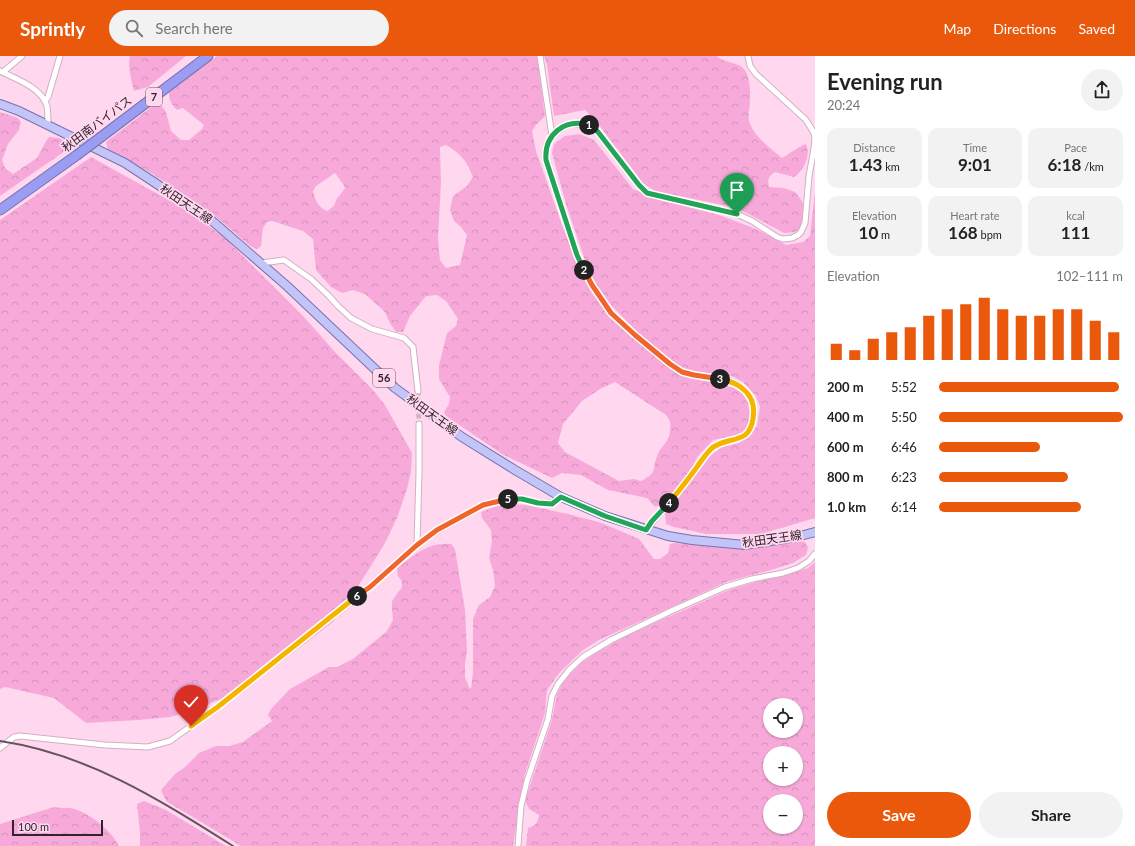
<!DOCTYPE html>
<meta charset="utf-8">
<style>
:root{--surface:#fff;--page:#f2f2f2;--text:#222;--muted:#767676;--accent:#ea580c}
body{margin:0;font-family:Lato,"Noto Sans JP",sans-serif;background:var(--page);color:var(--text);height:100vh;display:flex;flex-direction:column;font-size:15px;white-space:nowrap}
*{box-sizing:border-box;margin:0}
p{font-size:13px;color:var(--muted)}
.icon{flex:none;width:22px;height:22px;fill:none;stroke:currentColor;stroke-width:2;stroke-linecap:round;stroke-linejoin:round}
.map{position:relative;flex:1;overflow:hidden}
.sheet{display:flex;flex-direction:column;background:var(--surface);width:320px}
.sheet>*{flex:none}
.fabs{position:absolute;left:763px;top:642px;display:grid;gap:8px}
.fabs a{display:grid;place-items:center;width:40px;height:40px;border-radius:50%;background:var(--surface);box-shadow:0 1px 3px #0004;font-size:20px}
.scale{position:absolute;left:12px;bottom:10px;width:91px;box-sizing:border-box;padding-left:4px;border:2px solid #32242d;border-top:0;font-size:11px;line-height:14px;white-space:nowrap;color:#32242d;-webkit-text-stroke:3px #ffd8ef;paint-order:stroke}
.pin{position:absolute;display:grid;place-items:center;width:34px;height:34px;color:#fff;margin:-41px -17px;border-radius:50% 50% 50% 0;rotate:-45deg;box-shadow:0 0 4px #0007}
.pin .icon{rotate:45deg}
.km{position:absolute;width:20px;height:20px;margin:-10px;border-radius:50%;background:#222;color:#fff;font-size:11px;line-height:20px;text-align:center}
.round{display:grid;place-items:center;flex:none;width:42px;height:42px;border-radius:21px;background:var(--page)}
.summary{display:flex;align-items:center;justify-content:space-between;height:68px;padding:0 12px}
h1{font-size:22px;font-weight:700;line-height:30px}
.metrics{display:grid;grid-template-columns:repeat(3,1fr);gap:6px;height:68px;padding:4px 12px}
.metrics div{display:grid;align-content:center;border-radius:10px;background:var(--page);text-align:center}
.metrics b{font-size:17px;font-weight:700}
.metrics small{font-size:11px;font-weight:400}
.metrics p{font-size:11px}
.chart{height:112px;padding:8px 12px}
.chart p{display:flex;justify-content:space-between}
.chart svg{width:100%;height:72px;margin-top:4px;stroke:var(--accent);stroke-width:6}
.primary-button{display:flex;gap:8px;margin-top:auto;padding:8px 12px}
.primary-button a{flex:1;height:46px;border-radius:24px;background:var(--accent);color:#fff;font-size:16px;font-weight:700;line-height:46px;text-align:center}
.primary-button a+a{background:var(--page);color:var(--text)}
ul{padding:0 12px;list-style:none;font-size:13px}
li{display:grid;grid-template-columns:64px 48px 1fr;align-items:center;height:30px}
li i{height:10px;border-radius:5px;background:var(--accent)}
header{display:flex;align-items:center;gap:24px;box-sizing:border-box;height:56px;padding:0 20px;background:var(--accent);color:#fff}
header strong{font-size:19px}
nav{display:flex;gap:22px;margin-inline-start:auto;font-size:14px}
.search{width:280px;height:36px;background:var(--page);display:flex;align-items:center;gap:10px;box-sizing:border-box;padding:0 14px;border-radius:22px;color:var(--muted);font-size:15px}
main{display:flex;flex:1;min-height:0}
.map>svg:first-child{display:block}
.forest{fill:url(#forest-crowns);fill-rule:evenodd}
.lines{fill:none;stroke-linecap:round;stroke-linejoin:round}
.street-tunnel{stroke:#d6b4c8;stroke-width:5;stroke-dasharray:5 2.5;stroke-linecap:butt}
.street-casing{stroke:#d3aec4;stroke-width:7}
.primary-casing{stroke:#7673ae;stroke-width:10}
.highway-casing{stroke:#7673ae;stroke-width:11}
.street{stroke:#fff;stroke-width:5}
.primary{stroke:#c3c4f8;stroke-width:8}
.highway{stroke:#9b9df3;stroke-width:9}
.rail{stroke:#66525e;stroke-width:2}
.highway-bridge-casing{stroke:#7673ae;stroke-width:11;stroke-linecap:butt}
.highway-bridge{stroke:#9b9df3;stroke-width:9}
.split-1-casing{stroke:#fff;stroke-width:8}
.split-2-casing{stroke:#fff;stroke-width:8}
.split-3-casing{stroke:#fff;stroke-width:8}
.split-4-casing{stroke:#fff;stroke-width:8}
.split-5-casing{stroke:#fff;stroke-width:8}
.split-6-casing{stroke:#fff;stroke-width:8}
.split-7-casing{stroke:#fff;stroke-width:8}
.split-1{stroke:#22a559;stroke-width:5}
.split-2{stroke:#22a559;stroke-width:5}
.split-3{stroke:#f0652b;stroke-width:5}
.split-4{stroke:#f5b400;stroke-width:5}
.split-5{stroke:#22a559;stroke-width:5}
.split-6{stroke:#f0652b;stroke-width:5}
.split-7{stroke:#f5b400;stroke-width:5}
.labels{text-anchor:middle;stroke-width:3.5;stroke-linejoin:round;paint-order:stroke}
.shield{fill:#ffd8ef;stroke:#705a67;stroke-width:1}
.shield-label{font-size:11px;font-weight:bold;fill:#32242d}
.street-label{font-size:12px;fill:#32242d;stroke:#ffd8ef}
</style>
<header>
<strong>Sprintly</strong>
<div class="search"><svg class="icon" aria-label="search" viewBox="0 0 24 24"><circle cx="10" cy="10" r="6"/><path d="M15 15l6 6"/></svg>Search here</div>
<nav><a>Map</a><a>Directions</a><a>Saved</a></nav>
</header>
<main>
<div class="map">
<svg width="815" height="790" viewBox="0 0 815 790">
<defs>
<pattern id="forest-crowns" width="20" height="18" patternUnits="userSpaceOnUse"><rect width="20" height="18" fill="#f7aada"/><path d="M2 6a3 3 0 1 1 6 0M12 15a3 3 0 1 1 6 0" fill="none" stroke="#d492bb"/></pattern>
</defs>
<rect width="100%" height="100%" fill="#ffd8ef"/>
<g class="forest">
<path d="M130,0H186L148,31L134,35C132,26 127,9 130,0Z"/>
<path d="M217,0H537L545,60L536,69L532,75L536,95L562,169L591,236L609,261L621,272L671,314L687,322L717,327L734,332L742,337L748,347L751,361L748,369L743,377L735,380L713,384L698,400L685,424L660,449L655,451L647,442L608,434L581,419L562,417L552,422L502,398L446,360L444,356L449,348L450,341L439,323V309L447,277L456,270L458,263L446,245L437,239L426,240L410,260L403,276H396L390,267L385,256L365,238L353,234L342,237L331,231L316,214L313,183L303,175L272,165L267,166L263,172L261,190L257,193L250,190L214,159L151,117L108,94L106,86L154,49H161L166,56L171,75L181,84H189L202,73L204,69L183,52L177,54C171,48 169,44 169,36ZM446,89C462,99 466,104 473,121L467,130L453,140L450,154L454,165L461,171L467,179L460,209L446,212L440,204L438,183L441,126L440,91ZM335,117L343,128L345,132L340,139L337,142L334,150L327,155C318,151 315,144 313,135L316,130ZM615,326L666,359C670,364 671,367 670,373C670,386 663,387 658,398C651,413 659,416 641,425L634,423L619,425L565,396L558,387L563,368L582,345L600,333Z"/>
<path d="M544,0H717C725,8 740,5 746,16C749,21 751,37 750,43C750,51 747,61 750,68C756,82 770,92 782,102C790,98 797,91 806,88C811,100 804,114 794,121L775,116C769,120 767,123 769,131L784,132L795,136L802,145L804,157L801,172L795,176L784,177L737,152L655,135L643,127L596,65L585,54L554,60L547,9Z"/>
<polygon points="0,56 18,62 21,66 19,74 8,88 2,104 5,112 13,118 37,102 46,85 49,81 59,82 70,89 68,93 0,140"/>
<polygon points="580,78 594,84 633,133 661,144 719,159 756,173 786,189 803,186 810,180 815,136 815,462 761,478 706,478 674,471 666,468 665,458 711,399 722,391 739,387 746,382 757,370 760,351 756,340 743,326 732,320 690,315 678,309 636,275 611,249 590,219 566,148 552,97 554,88 565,80"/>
<polygon points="91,101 176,148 205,167 227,184 303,260 336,297 373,334 385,349 412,397 411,416 407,433 397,462 386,485 371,510 346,549 333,566 260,622 228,640 194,654 170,661 139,664 86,667 54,642 5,631 0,633 0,164"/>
<path d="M510,448L526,449L568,458L602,467L639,483L654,503H660L668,497L670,488L675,487L736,492L777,489L797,485L805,486L808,492L806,499L793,507L771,514L726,526L599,584L583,594L560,616L547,634L545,657L524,721L513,790H241L166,745L161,734L175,718L184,712L199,697L216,690H229L243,686L272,665L268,659L271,653L290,633L329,611H337L353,603L387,575L393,564L392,552V545L402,531V526L398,520L397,512C415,499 427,486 451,488L455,493L465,554L467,595L465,608V621L469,631L471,633L473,616V563L479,549L490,541L495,530L493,514L489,502L492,485L491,474L482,462L481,456L494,451Z"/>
<path d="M815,506V790H526L528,772C535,770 538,767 539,759L529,753L525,745L552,664L557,638L564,625L580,608L594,598L630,578L731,533L759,525L793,517L808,512ZM770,649H796V675H770ZM770,697H796V723H770ZM770,745H796V771H770Z"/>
<polygon points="144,745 166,754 226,790 140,790 140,777 137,748"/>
<path d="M54,751C59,752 65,752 70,752C88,755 111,774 119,790H0V768Z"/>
</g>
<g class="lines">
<polyline class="street-tunnel" points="418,335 419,368"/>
<g class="street-casing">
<g id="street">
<polyline points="540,0 552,80"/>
<path d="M0,15C16,23 41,31 47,50C48,56 48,63 48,69"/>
<polyline points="3,16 22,0"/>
<polyline points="45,45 48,41 60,0"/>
<polyline points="262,207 284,204 311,223 328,239 338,250 351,262 372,273 404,282 413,291 418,335"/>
<path d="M646,474C654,463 664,454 672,444C679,434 687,425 694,415C700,407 704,398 712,392C726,381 745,388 752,368C758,354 751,337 738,329C722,318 700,323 682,317C673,313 664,303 656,297C641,284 623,271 611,257C597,240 585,220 577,199L546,104V98L547,89L552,80L557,75L566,69L571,68L588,69L597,75L639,129L647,137L737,158L752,165L777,181L783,183L792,182L798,179L801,176L805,167L809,120L814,93L815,82L814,77L806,64L756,18L750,10L748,0"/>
<polyline points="417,489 419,416 419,368"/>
<polyline points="0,692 14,681 20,680 105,689 148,691 170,685 219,650 370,531 417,489 437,475 483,449 507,443 522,443 538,447 552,447 561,441"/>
<polyline points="518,790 521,750 527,725 548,663 552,640 558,628 570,613 583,601 611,584 671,555 725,531 752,523 783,517 798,512 809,505 815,498"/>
</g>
</g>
<g class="primary-casing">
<polyline id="primary" points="0,48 19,55 125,107 210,163 287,230 395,332 462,381 515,414 561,441 605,460 668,480 692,484 745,489 796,481 815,476"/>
</g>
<g class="highway-casing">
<g id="highway">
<polyline points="101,81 208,0"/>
<polyline points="0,154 77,99"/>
</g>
</g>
<use href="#street" class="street"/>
<use href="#primary" class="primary"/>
<use href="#highway" class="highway"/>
<path class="rail" d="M0,685C88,698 160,744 233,790"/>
<g class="highway-bridge-casing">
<polyline id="highway-bridge" points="77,99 101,81"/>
</g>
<use href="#highway-bridge" class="highway-bridge"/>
</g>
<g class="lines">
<g class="split-1-casing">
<polyline id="split-1" points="589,69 598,76 639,129 647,137 737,158"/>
</g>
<g class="split-2-casing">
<path id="split-2" d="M584,214L577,199L546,104C544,79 564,62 589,69"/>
</g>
<g class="split-3-casing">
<polyline id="split-3" points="584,214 592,229 611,257 635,279 670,308 682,316 694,319 720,323"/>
</g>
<g class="split-4-casing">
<path id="split-4" d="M669,447C678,436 686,426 694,415C700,407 704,400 711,393C720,384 734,386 745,379C749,376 752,369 753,363C757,340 742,327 720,323"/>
</g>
<g class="split-5-casing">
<polyline id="split-5" points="508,443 522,443 538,447 552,448 561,441 605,460 646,474 652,465 669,447"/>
</g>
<g class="split-6-casing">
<polyline id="split-6" points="357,540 370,531 417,489 437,474 483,449 508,443"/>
</g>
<g class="split-7-casing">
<polyline id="split-7" points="191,670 219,650 357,540"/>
</g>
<use href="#split-1" class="split-1"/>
<use href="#split-2" class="split-2"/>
<use href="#split-3" class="split-3"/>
<use href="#split-4" class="split-4"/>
<use href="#split-5" class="split-5"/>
<use href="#split-6" class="split-6"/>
<use href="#split-7" class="split-7"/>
</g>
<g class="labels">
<g class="shield">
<rect x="146" y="32" width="16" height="18" rx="3"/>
<rect x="373" y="313" width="22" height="18" rx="3"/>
</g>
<g class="shield-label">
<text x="154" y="45">7</text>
<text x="384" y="326">56</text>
</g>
<g class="street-label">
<text transform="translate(97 68) rotate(-37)" y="4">秋田南バイパス</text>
<text transform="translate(186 148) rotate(34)" y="4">秋田天王線</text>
<text transform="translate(432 359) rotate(36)" y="4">秋田天王線</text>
<text transform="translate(772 483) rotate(-8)" y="4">秋田天王線</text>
</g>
</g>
</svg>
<div class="fabs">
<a><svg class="icon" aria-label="locate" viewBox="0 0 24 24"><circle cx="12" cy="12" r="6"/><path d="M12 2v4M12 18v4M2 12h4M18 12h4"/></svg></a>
<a>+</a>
<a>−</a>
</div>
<div class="scale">100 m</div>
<div class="pin" style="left:737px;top:158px;background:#1e9e55"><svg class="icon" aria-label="arrive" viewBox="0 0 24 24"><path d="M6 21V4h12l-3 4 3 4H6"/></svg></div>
<div class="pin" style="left:191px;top:670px;background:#d93025"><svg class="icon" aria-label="check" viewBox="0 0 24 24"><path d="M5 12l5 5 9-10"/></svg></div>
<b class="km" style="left:589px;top:69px">1</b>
<b class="km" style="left:584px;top:214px">2</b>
<b class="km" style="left:720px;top:323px">3</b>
<b class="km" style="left:669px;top:447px">4</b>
<b class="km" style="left:508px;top:443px">5</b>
<b class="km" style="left:357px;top:540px">6</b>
</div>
<section class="sheet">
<div class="summary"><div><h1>Evening run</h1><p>20:24</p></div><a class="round"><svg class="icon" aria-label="share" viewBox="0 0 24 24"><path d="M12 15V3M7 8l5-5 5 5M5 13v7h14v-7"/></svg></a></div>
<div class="metrics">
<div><p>Distance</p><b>1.43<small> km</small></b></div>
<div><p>Time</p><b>9:01</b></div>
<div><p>Pace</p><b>6:18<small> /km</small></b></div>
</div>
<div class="metrics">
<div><p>Elevation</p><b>10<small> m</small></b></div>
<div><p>Heart rate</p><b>168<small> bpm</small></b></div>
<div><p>kcal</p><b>111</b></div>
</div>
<div class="chart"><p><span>Elevation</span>102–111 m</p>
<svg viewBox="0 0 160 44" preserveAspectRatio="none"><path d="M5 44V34M15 44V38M25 44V31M35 44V27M45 44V24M55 44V17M65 44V13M75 44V10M85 44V6M95 44V13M105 44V17M115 44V17M125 44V13M135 44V13M145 44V20M155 44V27"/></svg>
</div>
<ul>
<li><b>200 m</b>5:52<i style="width:98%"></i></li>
<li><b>400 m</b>5:50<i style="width:100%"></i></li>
<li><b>600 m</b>6:46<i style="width:55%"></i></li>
<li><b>800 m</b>6:23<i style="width:70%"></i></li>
<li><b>1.0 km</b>6:14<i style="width:77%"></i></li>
</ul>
<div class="primary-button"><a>Save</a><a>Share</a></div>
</section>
</main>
